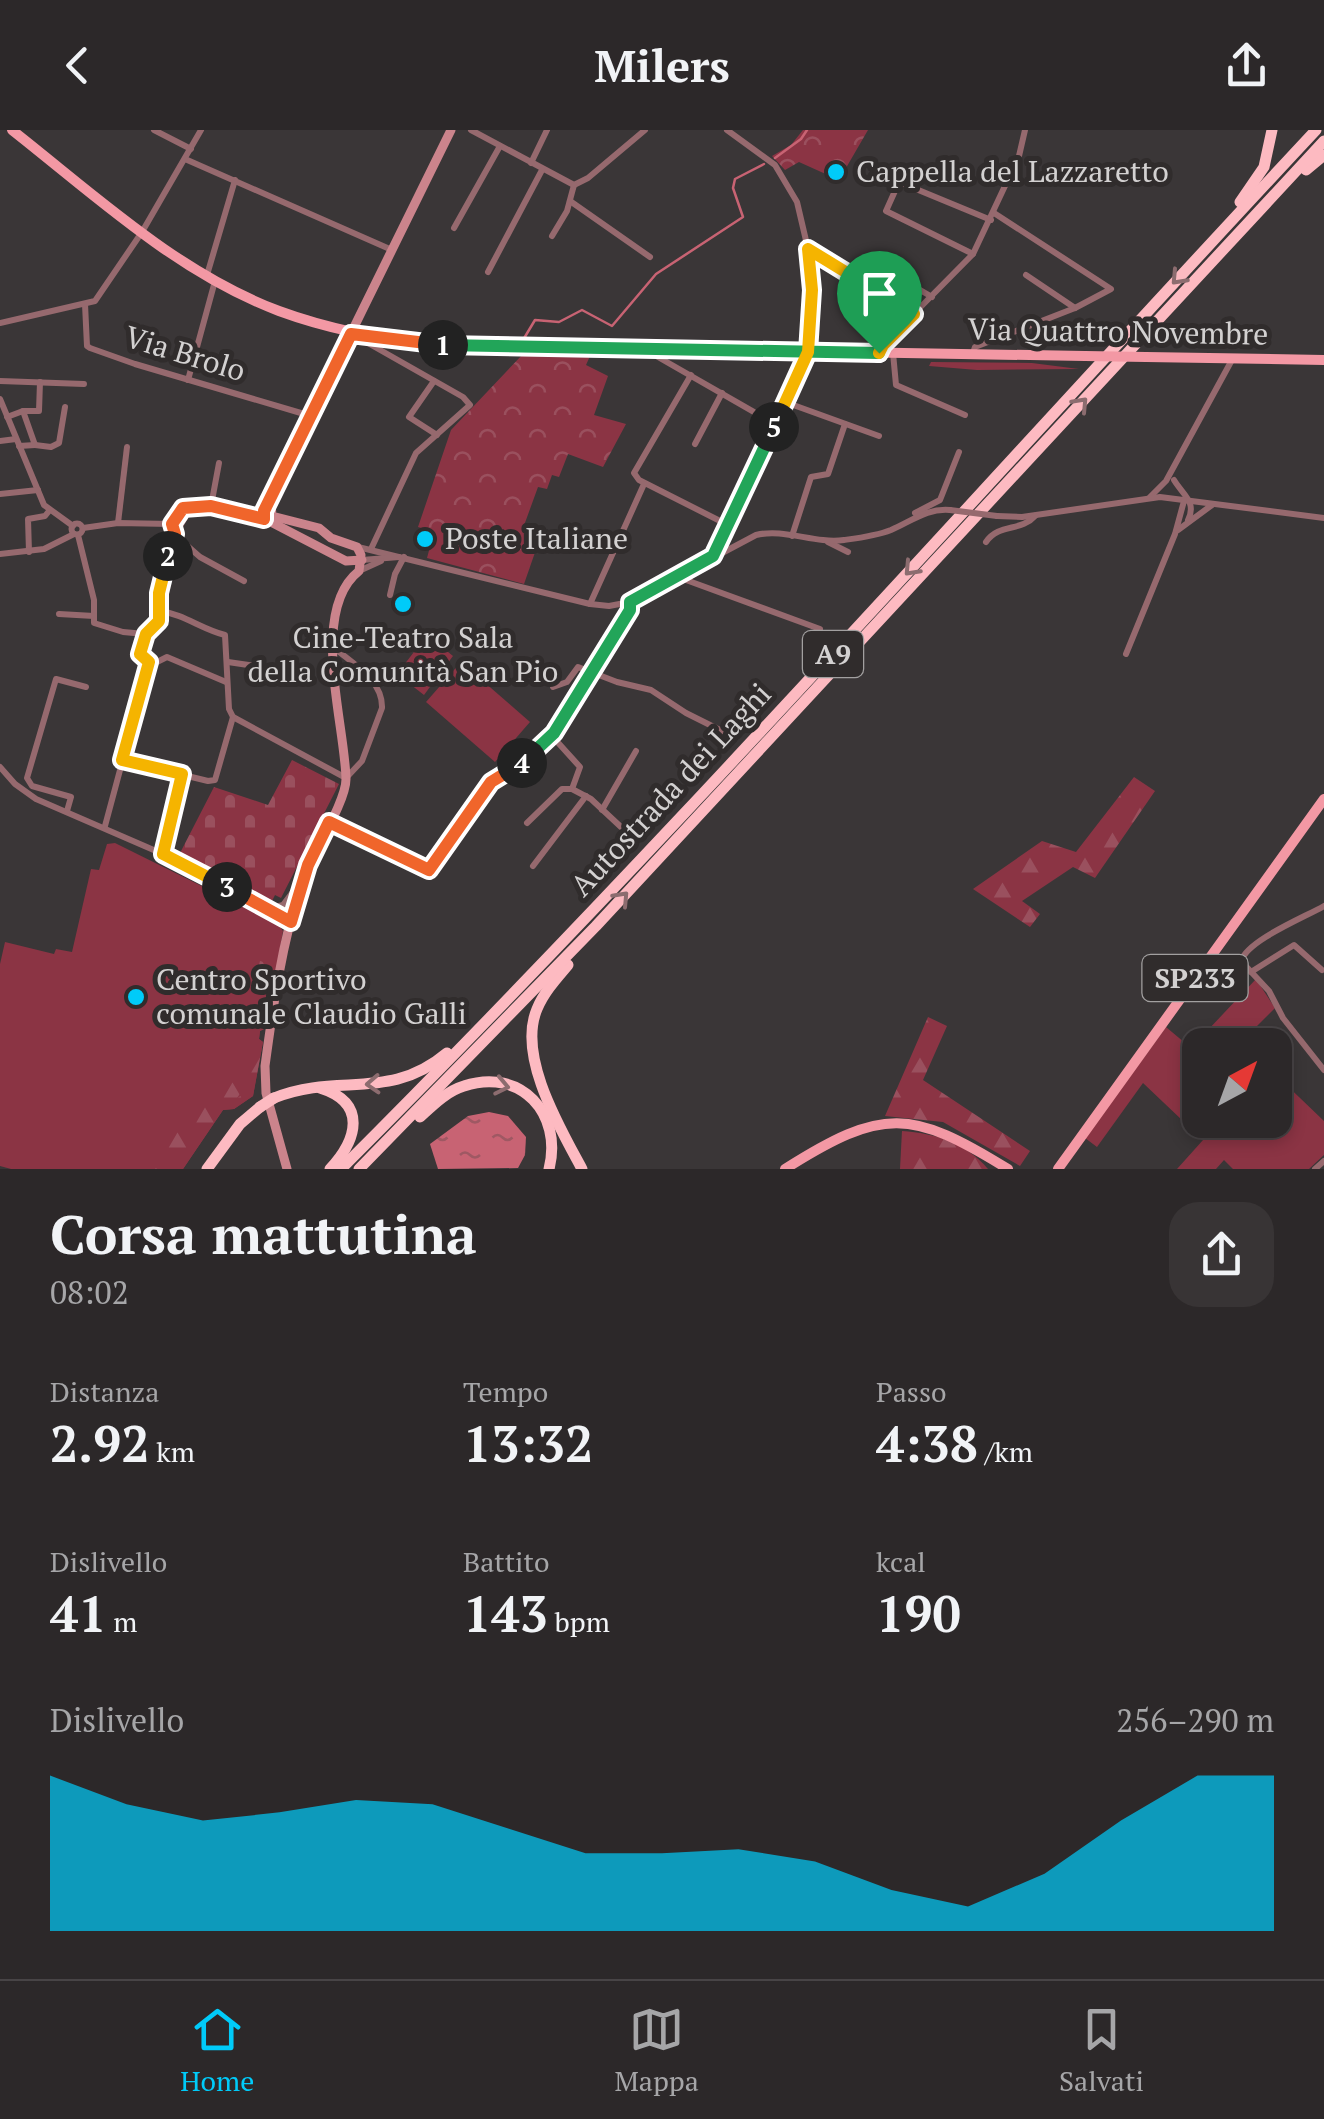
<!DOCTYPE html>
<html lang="it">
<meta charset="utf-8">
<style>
:root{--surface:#2c2829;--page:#383435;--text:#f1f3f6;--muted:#a6a6a8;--line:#484446;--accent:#00cbf9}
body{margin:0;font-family:"PT Serif",serif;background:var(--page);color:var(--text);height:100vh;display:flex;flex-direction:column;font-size:38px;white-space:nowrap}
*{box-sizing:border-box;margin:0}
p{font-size:32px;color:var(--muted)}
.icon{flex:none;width:55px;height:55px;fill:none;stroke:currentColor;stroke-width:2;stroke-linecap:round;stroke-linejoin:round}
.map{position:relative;height:1039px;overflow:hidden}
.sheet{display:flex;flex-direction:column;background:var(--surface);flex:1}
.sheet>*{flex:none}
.needle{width:65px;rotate:41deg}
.buttons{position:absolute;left:1182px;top:898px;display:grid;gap:20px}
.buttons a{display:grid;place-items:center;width:110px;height:110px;border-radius:20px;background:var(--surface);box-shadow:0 5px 15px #0003,0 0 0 2px var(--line);font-size:50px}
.pin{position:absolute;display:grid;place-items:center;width:85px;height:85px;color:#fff;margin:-102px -42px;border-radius:50% 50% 50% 0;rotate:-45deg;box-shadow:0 0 10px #0007}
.pin .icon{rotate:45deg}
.km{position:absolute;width:50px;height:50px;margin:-25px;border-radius:50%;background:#222;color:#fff;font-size:28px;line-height:50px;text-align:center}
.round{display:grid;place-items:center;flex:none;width:105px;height:105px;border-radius:30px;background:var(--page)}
.overview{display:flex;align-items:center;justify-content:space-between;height:170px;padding:0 50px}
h1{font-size:55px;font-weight:800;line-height:75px}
.stats{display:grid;grid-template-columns:repeat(3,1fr);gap:15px;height:170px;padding:10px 50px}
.stats div{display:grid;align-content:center}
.stats b{font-size:50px;font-weight:800}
.stats small{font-size:28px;font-weight:400}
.stats p{font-size:28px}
.chart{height:280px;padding:20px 50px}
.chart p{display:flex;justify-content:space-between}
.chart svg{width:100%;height:180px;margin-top:10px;fill:var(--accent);opacity:.7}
header{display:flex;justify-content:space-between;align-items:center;height:130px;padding:0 50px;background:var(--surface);font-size:45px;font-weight:800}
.tab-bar{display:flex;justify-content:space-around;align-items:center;height:140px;border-top:2px solid var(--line);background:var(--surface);font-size:28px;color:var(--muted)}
.tab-bar a{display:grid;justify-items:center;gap:5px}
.tab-bar .active{color:var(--accent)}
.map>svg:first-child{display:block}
.green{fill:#8b3444}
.forest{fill:url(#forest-firs)}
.cemetery{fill:url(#cemetery-stones)}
.park{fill:url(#park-crowns)}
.water{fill:url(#water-ripples)}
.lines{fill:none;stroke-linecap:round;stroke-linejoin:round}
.stream{stroke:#c86373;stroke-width:2.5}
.street{stroke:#96696e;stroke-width:6}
.secondary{stroke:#cb848c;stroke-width:9}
.primary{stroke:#f398a4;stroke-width:10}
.highway{stroke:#fdbac1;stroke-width:11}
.street-bridge{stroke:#96696e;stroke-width:6}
.primary-bridge{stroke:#f398a4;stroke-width:10}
.highway-bridge{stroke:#fdbac1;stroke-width:11}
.oneway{stroke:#8c6c6f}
.split-1-casing{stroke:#fff;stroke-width:20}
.split-2-casing{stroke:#fff;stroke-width:20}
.split-3-casing{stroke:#fff;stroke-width:20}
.split-4-casing{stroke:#fff;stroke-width:20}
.split-5-casing{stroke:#fff;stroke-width:20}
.split-6-casing{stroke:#fff;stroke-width:20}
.split-1{stroke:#22a559;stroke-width:12}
.split-2{stroke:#f0652b;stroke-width:12}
.split-3{stroke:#f5b400;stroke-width:12}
.split-4{stroke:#f0652b;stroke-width:12}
.split-5{stroke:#22a559;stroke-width:12}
.split-6{stroke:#f5b400;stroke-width:12}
.poi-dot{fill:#00cbf9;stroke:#302c2c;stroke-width:4}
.labels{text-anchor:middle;stroke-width:10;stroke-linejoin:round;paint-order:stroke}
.shield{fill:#302c2c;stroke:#a2a0a0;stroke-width:2.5}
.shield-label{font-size:28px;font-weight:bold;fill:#d3d1d1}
.poi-label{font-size:30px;fill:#d3d1d1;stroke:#302c2c;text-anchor:start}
.street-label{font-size:30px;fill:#d3d1d1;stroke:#302c2c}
</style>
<header><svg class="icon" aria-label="back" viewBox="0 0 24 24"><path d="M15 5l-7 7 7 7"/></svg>Milers<svg class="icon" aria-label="share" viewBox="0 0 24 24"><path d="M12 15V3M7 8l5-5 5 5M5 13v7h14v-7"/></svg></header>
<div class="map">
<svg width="1324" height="1039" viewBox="0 0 1324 1039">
<defs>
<pattern id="forest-firs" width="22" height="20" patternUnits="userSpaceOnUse" patternTransform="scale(2.5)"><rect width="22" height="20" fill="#8b3444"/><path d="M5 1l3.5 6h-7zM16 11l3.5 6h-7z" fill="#9a505e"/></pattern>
<pattern id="cemetery-stones" width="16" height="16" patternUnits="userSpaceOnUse" patternTransform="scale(2.5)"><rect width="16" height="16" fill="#8b3444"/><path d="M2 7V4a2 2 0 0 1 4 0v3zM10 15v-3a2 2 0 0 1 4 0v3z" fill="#9a505e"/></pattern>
<pattern id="park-crowns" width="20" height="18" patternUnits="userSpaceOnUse" patternTransform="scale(2.5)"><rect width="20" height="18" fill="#8b3444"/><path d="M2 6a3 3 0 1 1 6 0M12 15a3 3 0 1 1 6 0" fill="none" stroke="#9a505e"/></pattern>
<pattern id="water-ripples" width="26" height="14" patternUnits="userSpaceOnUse" patternTransform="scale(2.5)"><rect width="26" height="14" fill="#c86373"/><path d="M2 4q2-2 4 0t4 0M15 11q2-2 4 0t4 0" fill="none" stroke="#9f5863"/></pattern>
</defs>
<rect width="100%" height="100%" fill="#3a3637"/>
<g class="green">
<polygon points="931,232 1032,233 1079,239 977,240 929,236"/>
<polygon points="427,505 453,526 424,565 397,544"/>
<polygon points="461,532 530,592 495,632 426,572"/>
<polygon points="115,713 278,794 283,801 266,898 260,901 259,909 263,912 253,966 234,979 223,980 183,1039 11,1039 0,1036 0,834 5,812 54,824 56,819 72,822 91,739 99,740 107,714"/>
<polygon points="1256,849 1275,878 1242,911 1245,915 1200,915 1200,990 1275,990 1275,944 1324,991 1324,1025 1309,1039 1233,1039 1224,1030 1216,1039 1177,1039 1203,1010 1143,953 1097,1017 1085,1008 1166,897 1191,918"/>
</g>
<g class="forest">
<polygon points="1134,647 1155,661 1095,748 1073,737 1022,771 1040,784 1030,797 973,759 1042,711 1076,722"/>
<path d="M260,831L277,836L266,898L260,901L259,909L263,912L253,966L234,979L223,980L183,1039H155L162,1032L181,973H230L245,963L248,923L256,915L248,914C252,891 263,871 268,847L258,838Z"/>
<polygon points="928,887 947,896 923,950 1030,1021 1020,1036 943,992 885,986"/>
<polygon points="218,935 237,940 247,937 244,958 237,968 227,970 214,963"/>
<path d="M902,1001C935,1003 966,1013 988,1039H900Z"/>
</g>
<polygon class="cemetery" points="292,630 339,654 281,768 275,765 271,773 179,725 214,657 268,675"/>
<g class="park">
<polygon points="803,0 868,0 839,50 799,32 785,40 772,26 791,15"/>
<polygon points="523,224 590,226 586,235 608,246 594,285 626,294 603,337 568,324 559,347 552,345 547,359 538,357 522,401 540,408 524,454 427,428 434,402 418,397 451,300"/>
</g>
<polygon class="water" points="489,982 508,986 526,1007 525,1025 518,1038 438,1039 430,1014 468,986"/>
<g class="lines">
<g class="stream">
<polyline points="775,28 801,9 807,0"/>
<polyline points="523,210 535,190 559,192 582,180 612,196 656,144 743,87 733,58 735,49 764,34"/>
</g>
<g class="street">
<polyline points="154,0 191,19"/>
<polyline points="471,0 574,55 588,48 645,0"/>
<polyline points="185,29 392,120"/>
<polyline points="531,33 547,0"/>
<polyline points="570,71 650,127"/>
<polyline points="454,98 500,16"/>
<polyline points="552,106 567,81 574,55"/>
<polyline points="808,119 914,184"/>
<polyline points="973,124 886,81 899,52 991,90"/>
<polyline points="876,134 932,167"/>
<polyline points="488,142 542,40"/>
<polyline points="207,145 235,50"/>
<polyline points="1026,145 1075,178"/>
<polyline points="85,174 87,216 90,218 135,234 311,286"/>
<polyline points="0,193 95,171 142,102 201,0"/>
<polyline points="352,204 463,267 470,275 416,323 371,419"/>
<polyline points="655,219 658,227 775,294"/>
<polyline points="879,223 883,215 973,124 1019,26 1025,0"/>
<polyline points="893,223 896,255 965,285"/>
<polyline points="973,223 975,217 1075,178 1111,159 994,83"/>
<polyline points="691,245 634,343 639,350 728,395"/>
<polyline points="188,250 215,151"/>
<polyline points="0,251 84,254"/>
<polyline points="434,251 409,287 437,305"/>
<polyline points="0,269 44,375 73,396"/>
<polyline points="785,272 879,306"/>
<polyline points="7,287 23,281 39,281 40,252"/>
<polyline points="0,311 16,309"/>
<polyline points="695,314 722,263"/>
<polyline points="35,315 51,317 59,313 65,277"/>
<polyline points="19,316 35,315 23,281"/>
<path d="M1174,350C1183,365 1197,372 1188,390"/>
<polyline points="0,364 38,360"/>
<polyline points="1150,367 1166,351 1233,228"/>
<polyline points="211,376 219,333"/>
<polyline points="915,383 940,370 959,322"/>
<polyline points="997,386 1022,387 1160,367 1324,388"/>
<polyline points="118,393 127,317"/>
<circle cx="77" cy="399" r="5.5"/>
<polyline points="83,398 118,393 171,394"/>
<polyline points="1178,400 1212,375"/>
<polyline points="175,404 171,394 183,378 211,376 264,389"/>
<polyline points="78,405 94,470 94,493 123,502 145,504 159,491 162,446 175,405 191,377"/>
<polyline points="175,405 200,427 244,451"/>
<polyline points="792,406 811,347 828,344 845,294"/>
<polyline points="828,412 848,422"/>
<path d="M986,412C999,393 1021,402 1035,386"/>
<path d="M358,417L590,474L609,476L630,472L756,405C785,398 814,414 844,410C859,408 876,406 891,400C912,391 927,378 950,380"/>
<polyline points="29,422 28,389 45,386 49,381"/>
<polyline points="0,424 44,419 74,404"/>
<polyline points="713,425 808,223 812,179 808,119 797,72 775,35 727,0"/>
<polyline points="362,430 399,427"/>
<polyline points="359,441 381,431"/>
<polyline points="681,444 686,450 820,499"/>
<polyline points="390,465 395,444 404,427"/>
<polyline points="590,474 644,354"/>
<path d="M159,481C184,484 201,499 225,505L229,579L233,587L346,648L362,631L382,578C383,550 353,534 333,517"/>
<polyline points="59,484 94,486"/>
<polyline points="145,504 140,524 144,530 155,533 167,527 226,552"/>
<polyline points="1126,524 1175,404 1184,371"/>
<polyline points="228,532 296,542"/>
<polyline points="553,557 567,552 578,537 617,552 651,560 686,583 732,606"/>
<polyline points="552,606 580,637 572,659 591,669 621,697"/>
<polyline points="122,630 208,651 215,650 233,587"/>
<polyline points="0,637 15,654 36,669 156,721 270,778 291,793"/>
<polyline points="602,680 636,621"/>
<polyline points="67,681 71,667 32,656 27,648 56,549 86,557"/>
<polyline points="330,693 422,737 433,738 491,652 512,642 554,603 630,480 630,472"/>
<polyline points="527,693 562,659 572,659"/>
<polyline points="105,696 149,532"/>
<polyline points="163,724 182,645"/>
<polyline points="533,736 586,666"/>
<path d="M1324,776C1303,788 1248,810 1241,831L1269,861L1283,888L1324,940"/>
<polyline points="271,778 283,775 298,755"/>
<polyline points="1251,842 1294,815 1322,840"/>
<polyline points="1315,1039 1324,1031"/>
</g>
<g class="secondary">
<path d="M271,372L272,386L319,398L331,408L357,417L361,425L359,441C309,480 345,595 346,649C346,673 310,727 301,755C282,812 273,877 265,936L266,963L287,1039"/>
<polyline points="264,389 266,376 451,0"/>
<polyline points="267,390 346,431 362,430"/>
</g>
<g class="primary">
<path d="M12,0C96,66 178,143 279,181C328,199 377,208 429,215L1085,226"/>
<polyline points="1146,227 1324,230"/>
<path d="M785,1039C883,977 911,979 1008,1039"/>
<polyline points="1058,1039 1324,669"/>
</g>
<g class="highway">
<polyline points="1306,40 1324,25"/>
<polyline points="1240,72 1264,37 1272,0"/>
<path d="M568,835C557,848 544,862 537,879C517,926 560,998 582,1039"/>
<path d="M320,958C368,973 357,1010 330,1039"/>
<path d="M274,968C339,942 389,972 447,923"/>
<path d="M420,987C433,975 447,961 464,956C521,937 563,984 549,1039"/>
<polyline points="207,1039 240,994 260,977"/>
<path d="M341,1039C677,703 992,347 1316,0"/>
<polyline points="359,1039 596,796 1324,11"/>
</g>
<polyline class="street-bridge" points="950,380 997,386"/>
<polyline class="primary-bridge" points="1085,226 1146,227"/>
<polyline class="highway-bridge" points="260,977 274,968"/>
</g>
<defs><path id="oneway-chevron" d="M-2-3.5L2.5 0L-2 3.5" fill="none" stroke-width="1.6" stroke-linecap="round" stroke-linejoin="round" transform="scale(2.5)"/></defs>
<g class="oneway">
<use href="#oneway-chevron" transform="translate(1178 148) rotate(133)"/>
<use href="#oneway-chevron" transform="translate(1081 274) rotate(-47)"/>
<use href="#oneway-chevron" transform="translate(911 439) rotate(133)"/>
<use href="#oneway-chevron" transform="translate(622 768) rotate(-47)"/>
<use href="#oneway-chevron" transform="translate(373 954) rotate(177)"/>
<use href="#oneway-chevron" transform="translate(502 956) rotate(12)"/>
</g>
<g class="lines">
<g class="split-1-casing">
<polyline id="split-1" points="443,215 879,223"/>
</g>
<g class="split-2-casing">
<polyline id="split-2" points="168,426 175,404 172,394 183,378 211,376 264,389 264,381 351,204 443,215"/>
</g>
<g class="split-3-casing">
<polyline id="split-3" points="168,426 159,463 159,491 146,504 140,524 149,532 122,630 182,644 163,724 227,757"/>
</g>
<g class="split-4-casing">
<polyline id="split-4" points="227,757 291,792 308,735 329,692 429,740 491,652 522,633"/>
</g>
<g class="split-5-casing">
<polyline id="split-5" points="522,633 554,603 630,480 630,472 713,426 774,297"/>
</g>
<g class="split-6-casing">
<polyline id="split-6" points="774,297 808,222 812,160 808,119 914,184 883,215 879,223"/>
</g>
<use href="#split-1" class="split-1"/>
<use href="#split-2" class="split-2"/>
<use href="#split-3" class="split-3"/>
<use href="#split-4" class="split-4"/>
<use href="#split-5" class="split-5"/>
<use href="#split-6" class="split-6"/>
</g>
<g class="poi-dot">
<circle cx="836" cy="42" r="10"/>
<circle cx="425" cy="409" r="10"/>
<circle cx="403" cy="474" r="10"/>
<circle cx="136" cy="867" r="10"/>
</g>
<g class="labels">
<g class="shield">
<rect x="803" y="501" width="60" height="46" rx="8"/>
<rect x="1142.5" y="825" width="105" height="46" rx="8"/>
</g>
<g class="shield-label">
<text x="833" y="534">A9</text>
<text x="1195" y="858">SP233</text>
</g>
<g class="poi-label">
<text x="856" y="52">Cappella del Lazzaretto</text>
<text x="445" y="419">Poste Italiane</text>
<text x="403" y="518" text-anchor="middle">Cine-Teatro Sala<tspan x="403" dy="34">della Comunità San Pio</tspan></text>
<text x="156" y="860">Centro Sportivo<tspan x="156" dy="34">comunale Claudio Galli</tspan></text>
</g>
<g class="street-label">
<text transform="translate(1118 202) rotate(1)" y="10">Via Quattro Novembre</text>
<text transform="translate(185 224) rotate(17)" y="10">Via Brolo</text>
<text transform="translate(671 660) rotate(-47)" y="10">Autostrada dei Laghi</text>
</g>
</g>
</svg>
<div class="buttons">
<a><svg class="needle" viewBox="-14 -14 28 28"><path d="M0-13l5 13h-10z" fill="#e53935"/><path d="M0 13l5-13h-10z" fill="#a6a6a8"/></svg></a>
</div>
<div class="pin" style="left:879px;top:223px;background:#1e9e55"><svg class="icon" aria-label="arrive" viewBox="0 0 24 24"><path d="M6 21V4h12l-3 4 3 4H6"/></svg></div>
<b class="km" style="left:443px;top:215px">1</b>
<b class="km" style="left:168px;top:426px">2</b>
<b class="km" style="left:227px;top:757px">3</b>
<b class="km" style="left:522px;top:633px">4</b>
<b class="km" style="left:774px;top:297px">5</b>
</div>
<section class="sheet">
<div class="overview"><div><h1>Corsa mattutina</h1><p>08:02</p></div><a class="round"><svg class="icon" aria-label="share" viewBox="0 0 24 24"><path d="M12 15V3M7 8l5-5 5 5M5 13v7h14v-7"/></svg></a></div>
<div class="stats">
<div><p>Distanza</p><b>2.92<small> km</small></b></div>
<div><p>Tempo</p><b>13:32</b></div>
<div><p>Passo</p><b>4:38<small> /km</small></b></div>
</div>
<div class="stats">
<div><p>Dislivello</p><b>41<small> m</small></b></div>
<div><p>Battito</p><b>143<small> bpm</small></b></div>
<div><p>kcal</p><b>190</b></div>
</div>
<div class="chart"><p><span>Dislivello</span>256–290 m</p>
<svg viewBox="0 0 160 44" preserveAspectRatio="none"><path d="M0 44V6L10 13L20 17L30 15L40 12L50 13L60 19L70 25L80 25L90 24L100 27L110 34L120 38L130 30L140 17L150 6L160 6V44z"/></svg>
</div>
</section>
<nav class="tab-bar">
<a class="active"><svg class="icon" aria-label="home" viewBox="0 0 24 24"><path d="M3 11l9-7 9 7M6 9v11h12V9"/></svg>Home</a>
<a><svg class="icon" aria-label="map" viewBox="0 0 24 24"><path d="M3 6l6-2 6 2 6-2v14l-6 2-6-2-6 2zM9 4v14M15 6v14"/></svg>Mappa</a>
<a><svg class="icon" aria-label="saved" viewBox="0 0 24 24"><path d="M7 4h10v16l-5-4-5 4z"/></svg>Salvati</a>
</nav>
